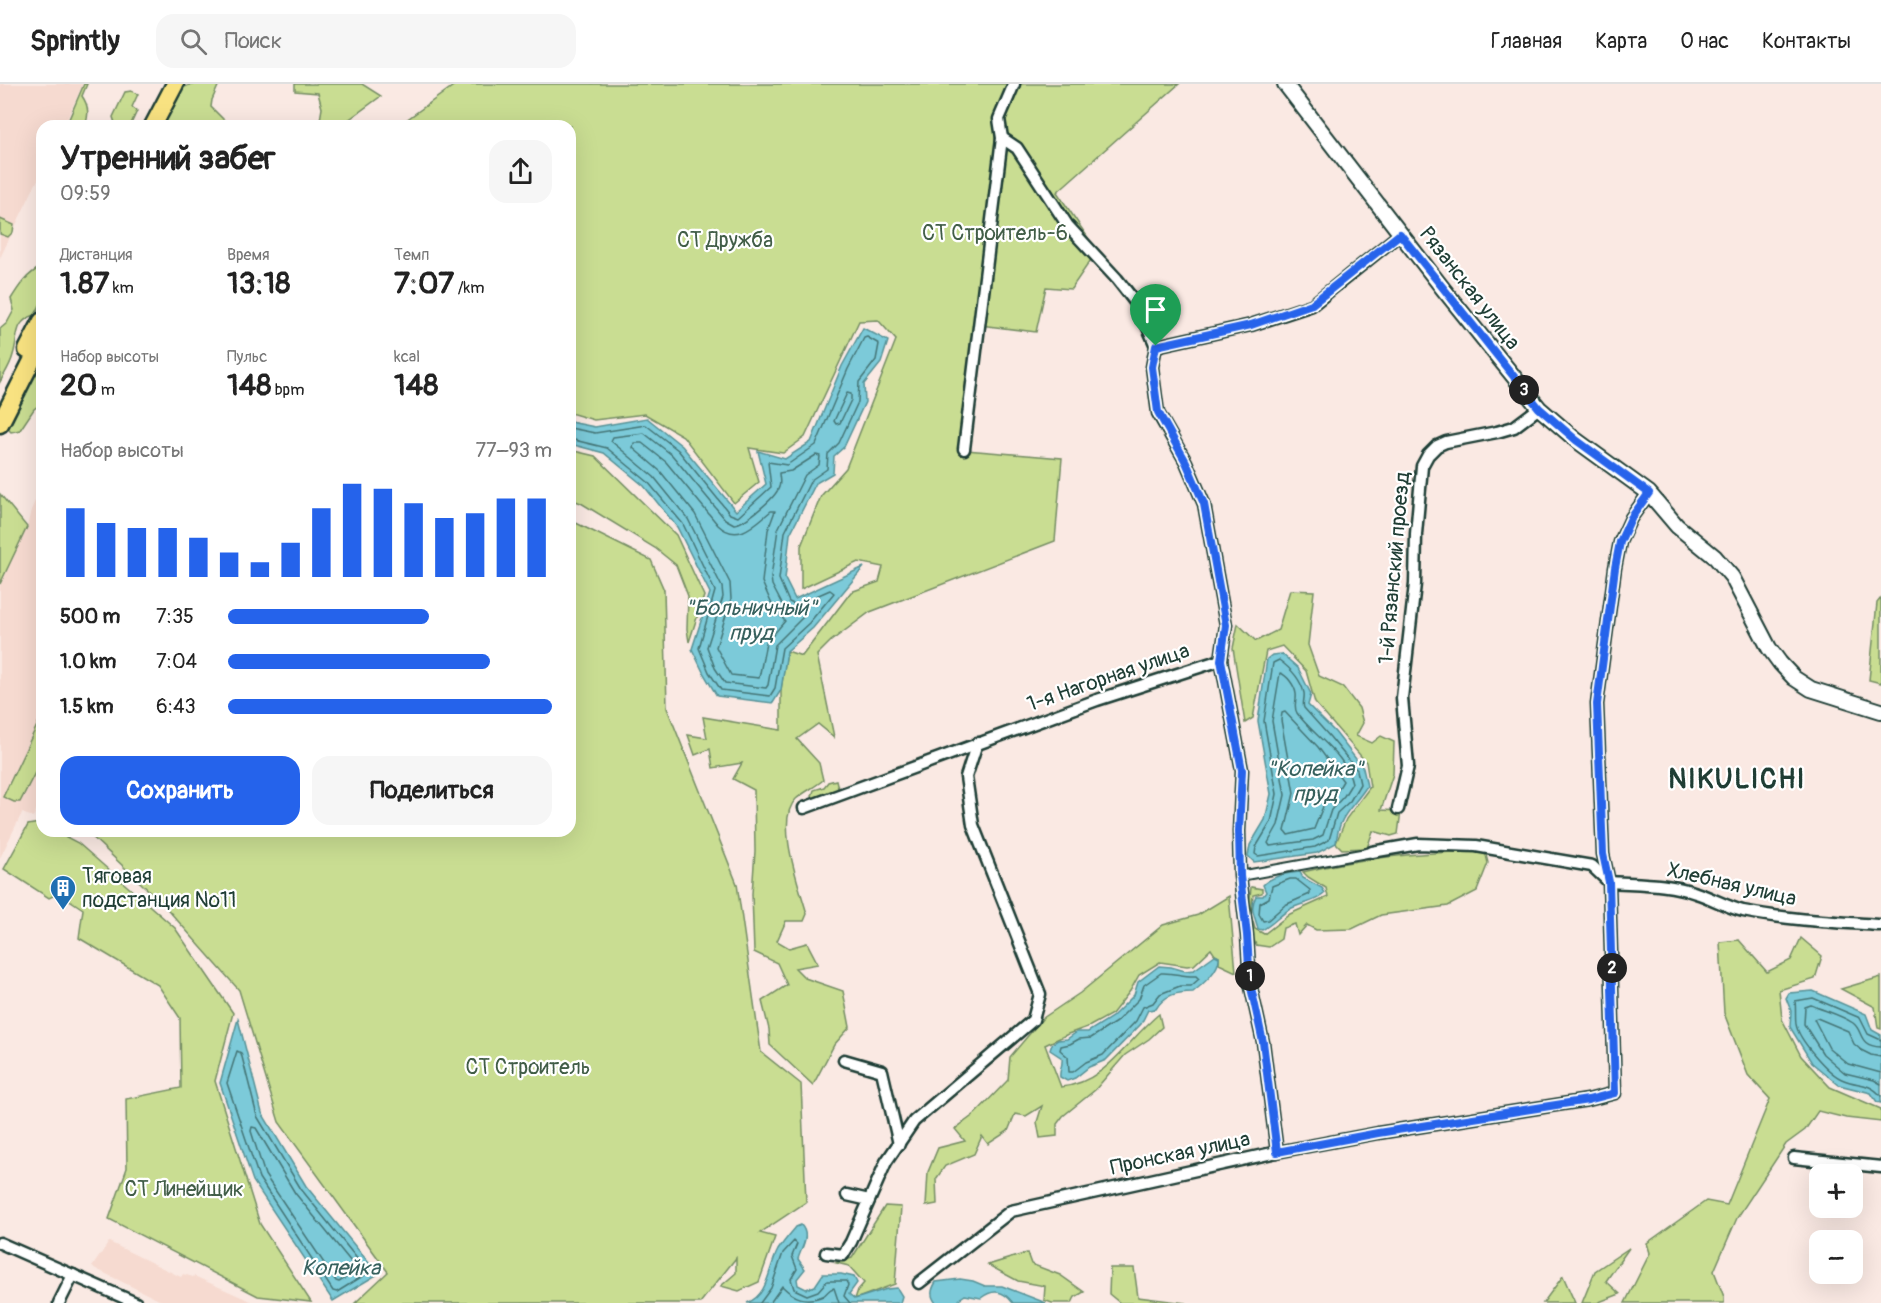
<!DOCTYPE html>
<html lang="ru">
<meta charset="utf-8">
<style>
:root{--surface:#fff;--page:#f6f6f6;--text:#222;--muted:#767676;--line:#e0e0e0;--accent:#2563eb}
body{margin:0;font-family:Pangolin,sans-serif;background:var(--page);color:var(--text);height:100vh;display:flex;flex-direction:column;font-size:22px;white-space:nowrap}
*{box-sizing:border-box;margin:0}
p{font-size:20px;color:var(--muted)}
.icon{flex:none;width:33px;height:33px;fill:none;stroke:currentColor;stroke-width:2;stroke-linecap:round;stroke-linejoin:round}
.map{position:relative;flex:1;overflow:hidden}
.side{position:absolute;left:36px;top:36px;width:540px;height:717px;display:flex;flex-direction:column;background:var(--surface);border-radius:18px;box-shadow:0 6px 24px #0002}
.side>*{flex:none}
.controls{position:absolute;left:1809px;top:1080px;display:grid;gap:12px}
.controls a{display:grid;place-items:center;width:54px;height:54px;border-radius:12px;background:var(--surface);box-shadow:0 6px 24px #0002;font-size:30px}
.pin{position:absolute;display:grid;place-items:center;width:51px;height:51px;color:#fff;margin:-62px -26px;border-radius:50% 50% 50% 0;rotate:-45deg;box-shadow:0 0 6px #0007}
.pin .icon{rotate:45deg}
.km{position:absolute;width:30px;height:30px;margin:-15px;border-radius:50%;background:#222;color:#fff;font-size:16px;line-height:30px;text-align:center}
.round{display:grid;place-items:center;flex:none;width:63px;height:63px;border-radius:18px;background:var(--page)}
.headline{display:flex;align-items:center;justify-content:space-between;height:102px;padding:0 24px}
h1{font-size:33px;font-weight:700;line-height:45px}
.metrics{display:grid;grid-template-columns:repeat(3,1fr);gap:9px;height:102px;padding:6px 24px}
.metrics div{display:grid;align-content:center}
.metrics b{font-size:30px;font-weight:700}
.metrics small{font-size:16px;font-weight:400}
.metrics p{font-size:16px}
.chart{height:168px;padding:12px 24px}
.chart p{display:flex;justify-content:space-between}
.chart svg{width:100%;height:108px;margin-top:6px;stroke:var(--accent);stroke-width:6}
.action{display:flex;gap:12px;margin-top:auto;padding:12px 24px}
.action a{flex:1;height:69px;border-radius:18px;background:var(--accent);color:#fff;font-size:24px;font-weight:700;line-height:69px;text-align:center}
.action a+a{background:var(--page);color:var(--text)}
ul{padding:0 24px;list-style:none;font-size:20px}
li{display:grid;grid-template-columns:96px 72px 1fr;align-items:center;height:45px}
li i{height:15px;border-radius:8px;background:var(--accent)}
header{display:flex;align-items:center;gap:36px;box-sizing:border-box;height:84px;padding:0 30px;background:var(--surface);border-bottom:2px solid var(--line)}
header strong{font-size:28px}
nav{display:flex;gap:33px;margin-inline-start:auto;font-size:21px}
.search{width:420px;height:54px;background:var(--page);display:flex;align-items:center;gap:15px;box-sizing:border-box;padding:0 21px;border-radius:18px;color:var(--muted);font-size:22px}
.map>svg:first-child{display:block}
.built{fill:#f6dad0}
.green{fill:#c9dd92;stroke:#748d63;stroke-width:1.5}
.water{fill:#7ccad9;stroke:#579297;stroke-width:1.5}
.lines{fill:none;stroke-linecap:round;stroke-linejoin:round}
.shore{stroke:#447576;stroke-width:1.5}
.pedestrian-casing{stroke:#1f3d34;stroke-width:12}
.minor-casing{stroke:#1f3d34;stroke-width:15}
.tertiary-casing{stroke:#1f3d34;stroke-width:18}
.primary-casing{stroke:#1f3d34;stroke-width:21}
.pedestrian{stroke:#fff;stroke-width:8}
.minor{stroke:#fff;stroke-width:10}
.tertiary{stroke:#fff;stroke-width:14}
.primary{stroke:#f8e281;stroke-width:16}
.route-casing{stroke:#fff;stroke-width:12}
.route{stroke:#2563eb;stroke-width:8}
.labels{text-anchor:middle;stroke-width:4.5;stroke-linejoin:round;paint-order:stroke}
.park-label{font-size:21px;fill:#415d47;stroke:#fff}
.street-label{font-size:21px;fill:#1f3d34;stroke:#fff}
.poi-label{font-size:21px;fill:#1f3d34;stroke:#fff;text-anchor:start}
.water-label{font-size:22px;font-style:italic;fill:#36605d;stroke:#fff}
.district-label{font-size:27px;font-weight:bold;letter-spacing:1.5px;fill:#1f3d34;stroke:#fff}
</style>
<header>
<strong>Sprintly</strong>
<div class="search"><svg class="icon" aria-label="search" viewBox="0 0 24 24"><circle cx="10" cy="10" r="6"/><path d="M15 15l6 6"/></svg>Поиск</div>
<nav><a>Главная</a><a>Карта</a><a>О нас</a><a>Контакты</a></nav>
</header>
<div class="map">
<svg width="1881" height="1219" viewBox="0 0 1881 1219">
<rect width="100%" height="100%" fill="#fae9e3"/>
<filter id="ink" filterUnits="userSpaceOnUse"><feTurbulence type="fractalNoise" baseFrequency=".0167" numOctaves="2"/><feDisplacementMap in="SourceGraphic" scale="12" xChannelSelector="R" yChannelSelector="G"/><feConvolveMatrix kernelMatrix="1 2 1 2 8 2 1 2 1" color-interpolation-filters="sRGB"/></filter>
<g filter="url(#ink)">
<g class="built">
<polygon points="0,0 83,0 64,42 42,42 42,87 0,174"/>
<polygon points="42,402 42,715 33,733 22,729 0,774 0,500 27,443 31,426"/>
<polygon points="109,1158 181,1193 183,1190 193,1193 194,1192 255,1219 165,1219 92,1183"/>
</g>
<g class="green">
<path d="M84,0H87L82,12C89,22 89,31 85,42H66Z"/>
<polygon points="192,0 219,0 212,16 211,23 230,42 158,42 177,6"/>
<polygon points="295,0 362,0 381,12 340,42 324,42 320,36 322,24 318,9 295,7"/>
<path d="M456,0H1179L1057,108L1097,167L1071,205L1046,203L1036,248L980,241L966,366L1062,374L1055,457L870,528L831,557L817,571L834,653L818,640L797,655L819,679L823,696C815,703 804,708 796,715C774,736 800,804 807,830L804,837H786L777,857L789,864L807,859L818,880L795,884L805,894L843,907L850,943L834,961L813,1001L770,961L769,945L762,917L787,901L777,879L754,868L752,810L755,767L754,706L733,695L742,679L713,684L710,665L695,671L688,651L707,654L703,633L781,646V606L787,567L802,572L851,508L879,498L883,483L858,478L801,505V462L821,412L846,384L896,256L878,236L859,237L805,353L783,369L749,364L759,398L734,419L683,352L645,330L594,336L570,329V42H398Z"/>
<polygon points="131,7 138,10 132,23 137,27 130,42 116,42 113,33 125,8"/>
<polygon points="0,135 14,141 13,148 8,153 0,150"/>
<path d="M41,183L42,217L35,231C13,238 19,252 13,271C11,280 5,289 0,298V245L7,239L14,226L11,215C19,202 27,190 41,183Z"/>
<polygon points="42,270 42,319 34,325 20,346 11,348 6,343"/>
<polygon points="570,366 595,372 676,451 704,512 689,558 687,545 688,512 676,481 655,464 581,419 570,415"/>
<polygon points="0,410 27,443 0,500"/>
<polygon points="570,436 651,476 664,506 667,624 737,800 761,968 801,1000 806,1118 760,1149 775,1153 759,1198 739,1207 721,1202 736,1189 736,1174 700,1219 355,1219 388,1188 279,1038 239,906 162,819 86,747 570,747"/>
<polygon points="1290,506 1314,507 1308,561 1319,592 1343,603 1359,624 1363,639 1356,652 1372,659 1381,652 1394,658 1393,690 1381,726 1401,727 1398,750 1391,752 1373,747 1367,764 1342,765 1336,759 1346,735 1370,703 1366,678 1315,619 1306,587 1282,562 1266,567 1253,634 1245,639 1233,564 1238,540 1256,557 1278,546"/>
<polygon points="1881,514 1881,599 1869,596 1877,519"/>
<polygon points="42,631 42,675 20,718 14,718 3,713"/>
<polygon points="836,696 839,708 814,714 812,712 814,706 824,703 828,698"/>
<polygon points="39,739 42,741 42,747 55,747 78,759 175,844 233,929 215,997 260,1140 311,1218 258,1212 109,1135 127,1084 126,1015 181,1004 180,934 158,901 79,854 83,825 59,809 49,814 4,785 28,741"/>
<path d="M1485,767L1488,779L1477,807L1448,822L1381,831L1352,845L1316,846L1307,841L1298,851L1295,840L1283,844L1281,855L1269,863L1256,861C1245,836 1249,828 1251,803L1262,805V809L1253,811L1251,831L1255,845L1264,850L1290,830L1328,813L1326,804L1308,793L1303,788C1362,773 1424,768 1485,767Z"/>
<path d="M1229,812L1236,888L1219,880V873L1215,871L1211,865L1194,881L1187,882L1160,878L1139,891L1130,907L1112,930L1090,942L1068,950L1045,961L1061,1003C1106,999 1127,956 1159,930L1162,943L1149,955L1125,971L1095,1006L1063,1032L1057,1040V1052L1040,1054L1037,1038L1042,1022L1026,1032L1015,1030L1008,1047L988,1060L982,1052L974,1070L945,1082L936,1095L937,1120L926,1122L928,1088L938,1064L965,1057L955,1045L975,1030L1008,996L1010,973L1043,934L1080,909L1163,841L1198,831Z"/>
<polygon points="1801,854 1822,872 1815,895 1779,906 1782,935 1801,972 1830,1003 1881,1025 1881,1038 1846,1034 1818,1027 1805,1046 1786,1060 1737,1134 1714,1187 1724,1213 1724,1219 1625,1219 1650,1169 1647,1159 1706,1117 1727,1121 1770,1015 1748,991 1724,929 1720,858 1739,856 1767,888 1791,876"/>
<polygon points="1881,893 1881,945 1878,944 1875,923 1841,905"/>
<polygon points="885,1122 901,1123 895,1200 855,1215 858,1206 864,1199 849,1182 836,1179 852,1174"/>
<polygon points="1629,1164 1606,1197 1620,1210 1599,1218 1600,1219 1582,1219 1595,1187"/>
<polygon points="1027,1169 1031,1180 1060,1191 1084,1208 1075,1213 1072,1219 1052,1219 1044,1216 1045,1202 1018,1197 988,1181"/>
<polygon points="1110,1184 1134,1184 1138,1213 1186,1219 1120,1219 1109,1210"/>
<polygon points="1563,1192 1575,1219 1543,1219"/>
</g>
<g class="water">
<polygon points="863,244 888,257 881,279 864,300 865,318 844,363 834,372 833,389 816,399 790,450 785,495 795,515 864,483 813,544 787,567 781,606 773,619 717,612 704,590 692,565 710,509 677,443 644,402 604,369 570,360 570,338 595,343 647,334 682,362 736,427 766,400 758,367 785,375 811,358 842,282"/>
<path d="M1282,570L1298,584L1311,610L1308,621L1335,648L1363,684L1367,702C1352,725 1339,730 1336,759L1317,769L1254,778L1248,772L1250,761L1265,736L1271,710L1258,637L1267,575L1272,571Z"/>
<path d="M1300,788L1303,794L1322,804L1325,809C1317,818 1301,819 1290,825C1280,831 1273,840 1262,846L1258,845C1255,831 1249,826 1256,812H1263L1266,808L1263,801C1272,792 1288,789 1300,788Z"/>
<path d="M1215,871L1219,873C1220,886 1203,900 1193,908C1178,908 1165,910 1156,925L1148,926L1141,940L1106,976L1089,983L1075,994L1067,997L1060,993C1059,986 1063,982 1062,974L1050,966L1052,960L1058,956L1067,955L1077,948H1088L1112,933L1134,911L1138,898L1159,882L1171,883L1185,887L1194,886Z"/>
<polygon points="1813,907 1866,930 1872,946 1881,951 1881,1019 1877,1018 1871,1009 1839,1001 1812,979 1790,943 1791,927 1786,914 1789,909"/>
<polygon points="238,935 262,1029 306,1102 378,1190 333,1217 253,1097 220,999"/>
<path d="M801,1141C811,1152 801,1164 798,1175L805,1185L797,1195L798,1201L806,1205L815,1202L823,1190H841L854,1193L857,1199L849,1210L855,1215L887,1205L897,1204L902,1212L900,1219H747C769,1211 768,1184 778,1166C783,1158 790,1150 796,1143Z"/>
<path d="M960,1195L973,1197L985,1202H1002L1046,1219H1013C1004,1207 994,1204 981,1214L965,1211L959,1215L963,1219H936C930,1212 931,1206 936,1198Z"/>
</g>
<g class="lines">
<g class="shore">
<polygon points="847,309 851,310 851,316 840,339 836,340 834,337"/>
<polyline points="570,344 595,349 646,341 678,366 730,430 738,433 771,403 768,378 787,381 816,361 848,285 864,254 867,253 879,260 876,276 859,298 858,318 839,359 828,370 827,385 811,396 785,448 779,495 789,518 796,521 830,506 834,509 809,539 782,564 775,604 770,612 721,606 709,588 699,564 715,507 683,440 648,398 607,364 570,355"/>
<path d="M644,349L672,371L725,435L734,440C744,440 776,414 779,403C781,399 779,393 779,389L791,387L816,371L820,372L819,381L805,391L778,445L771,493L772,501L784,524L793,528L804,527L806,530L775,561L768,601L766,604L725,599L715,584L707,563L723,513L722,503L688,435L654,393L611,357L613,353Z"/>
<path d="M634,359H642L666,378L718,441C738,460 755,440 771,427H775L768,446L762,498L774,525L785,537L766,559L759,594L731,591L716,563L731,515L730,499L695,430L660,387L633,364Z"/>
<path d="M1279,576C1290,584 1301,596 1304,609C1305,615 1302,619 1304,624L1330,653L1357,686L1360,700L1350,717L1337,729L1329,756L1315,763L1258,772L1255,770L1256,763L1271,738L1277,710L1264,637L1273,579Z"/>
<path d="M1280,589C1287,591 1295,602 1296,610C1297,617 1293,622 1297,629C1312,651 1347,671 1352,699L1344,712L1331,726L1323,751L1313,756L1270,762L1268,759L1278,741L1285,711L1272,637Z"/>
<polygon points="1285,628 1318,663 1343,697 1337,707 1324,720 1314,745 1288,751 1285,747 1294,709 1281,636 1282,629"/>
<polygon points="1290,795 1296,795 1310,806 1310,810 1285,821 1268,836 1263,837 1259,830 1260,819 1269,814 1272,802"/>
<path d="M1161,889C1173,888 1184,893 1196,892L1199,895L1191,902H1180L1160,910L1153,919L1143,923L1136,937L1103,971L1086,978L1073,988H1069L1068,973L1060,966L1061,962L1070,960L1079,955L1091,954L1116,938L1139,915L1144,901Z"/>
<path d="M1881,956L1868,950L1860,934L1813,914L1795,917C1796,924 1795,932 1796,940C1798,955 1829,991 1844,996C1859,1002 1869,998 1881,1012"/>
<path d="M1881,963C1857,962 1864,947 1853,939C1841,931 1825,927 1811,921L1805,923L1804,940L1823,970L1845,989L1874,996L1881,1000"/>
<polygon points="237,967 241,969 257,1032 301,1105 367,1187 366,1190 337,1208 333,1207 259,1094 227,999"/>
<polyline points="1881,973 1871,971 1861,966 1854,960 1848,947 1817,934 1814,935 1829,964 1848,980 1881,989"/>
<polygon points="252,1043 256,1044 295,1109 356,1184 355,1188 339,1198 336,1197 265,1091 251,1047"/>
<polyline points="760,1219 771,1204 783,1169 794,1157 797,1160 792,1172 797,1185 791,1195 794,1205 807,1211 818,1207 827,1197 846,1197 848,1201 844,1212 850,1219"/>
<path d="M770,1219L782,1202C794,1214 805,1219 823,1212C829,1208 828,1205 834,1204L839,1219"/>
</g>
<g class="pedestrian-casing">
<polyline id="pedestrian" points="1240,792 1372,768"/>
</g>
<g class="minor-casing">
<g id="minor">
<polyline points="1002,54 1017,64 1068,142 1117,195 1139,223 1156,262 1152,283 1158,329 1186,378 1204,420 1226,541 1221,576 1242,686 1239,747 1240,792 1247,851 1250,899 1263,958 1277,1068"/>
<polyline points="1156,262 1251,241 1312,221 1400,150"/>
<polyline points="964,365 1002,54 999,35 1014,0"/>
<polyline points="804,724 1097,616 1221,576"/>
<polyline points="1398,725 1408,682 1402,614 1415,500 1416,450 1422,382 1428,371 1437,362 1446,358 1497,348 1514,343 1539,324"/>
<polyline points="1372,768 1418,760 1476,762 1592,782 1609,798"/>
<path d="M1609,798C1637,800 1669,799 1696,809C1712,814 1727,823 1743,827C1789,836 1835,838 1881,841"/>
<polyline points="844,976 882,987 899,1060"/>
<polyline points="1794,1074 1881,1083"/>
<polyline points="847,1111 869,1116"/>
<polyline points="0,1159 136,1219"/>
<polyline points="826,1169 843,1171 851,1158 886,1078 914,1037 1033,936 1040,910 973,741 966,693 977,659"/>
<polyline points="919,1199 1011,1127 1277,1068 1378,1049 1588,1016 1615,1009 1609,798 1603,770 1597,620 1615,484 1620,458 1631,434 1649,409"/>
<polyline points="59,1219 73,1191"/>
</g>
</g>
<g class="tertiary-casing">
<polyline id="tertiary" points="1285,0 1444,206 1539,324 1576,356 1649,409 1677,442 1715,473 1732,493 1769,564 1780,579 1794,594 1811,605 1881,627"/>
</g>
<g class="primary-casing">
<g id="primary">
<polyline points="153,42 175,0"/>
<polyline points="27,266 42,237"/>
<polyline points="0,340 42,257"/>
</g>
</g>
<use href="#pedestrian" class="pedestrian"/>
<use href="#minor" class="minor"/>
<use href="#tertiary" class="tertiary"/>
<use href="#primary" class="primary"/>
</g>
</g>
<g class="lines" filter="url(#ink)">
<g class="route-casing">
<polygon id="route" points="1400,150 1539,324 1576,356 1649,409 1631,434 1620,458 1615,484 1597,620 1603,770 1609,798 1615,1009 1588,1016 1378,1049 1277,1068 1263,958 1250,899 1247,851 1240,792 1239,747 1242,686 1221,576 1226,541 1204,420 1186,378 1158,328 1152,283 1156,262 1251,241 1312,220"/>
</g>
<use href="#route" class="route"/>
</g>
<defs>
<g id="building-pin" transform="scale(1.35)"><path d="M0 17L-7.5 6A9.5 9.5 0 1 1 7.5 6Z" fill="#1f6fb2" stroke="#fff"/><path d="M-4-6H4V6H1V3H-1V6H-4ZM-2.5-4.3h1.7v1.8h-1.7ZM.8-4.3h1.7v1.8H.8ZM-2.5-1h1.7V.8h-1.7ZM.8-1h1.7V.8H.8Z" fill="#fff"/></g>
</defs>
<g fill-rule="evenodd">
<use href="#building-pin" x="63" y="804"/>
</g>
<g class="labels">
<g class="park-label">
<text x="995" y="156">СТ Строитель-6</text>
<text x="725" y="163">СТ Дружба</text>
<text x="528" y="990">СТ Строитель</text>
<text x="184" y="1112">СТ Линейщик</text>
</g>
<g class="street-label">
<text transform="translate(1470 204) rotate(52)" y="7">Рязанская улица</text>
<text transform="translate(1394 484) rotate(-85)" y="7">1-й Рязанский проезд</text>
<text transform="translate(1108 593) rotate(-19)" y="7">1-я Нагорная улица</text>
<text transform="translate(1732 800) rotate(13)" y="7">Хлебная улица</text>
<text transform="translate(1180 1069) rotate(-12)" y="7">Пронская улица</text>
</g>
<g class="poi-label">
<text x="82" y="799">Тяговая<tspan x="82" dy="24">подстанция №11</tspan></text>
</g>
<g class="water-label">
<text x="751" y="531">"Больничный"<tspan x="751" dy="25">пруд</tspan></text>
<text x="1315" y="692">"Копейка"<tspan x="1315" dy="25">пруд</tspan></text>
<text x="341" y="1191">Копейка</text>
</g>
<g class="district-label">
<text x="1737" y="704">NIKULICHI</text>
</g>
</g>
</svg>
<div class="controls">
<a>+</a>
<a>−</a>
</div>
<div class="pin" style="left:1156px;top:262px;background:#1e9e55"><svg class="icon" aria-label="arrive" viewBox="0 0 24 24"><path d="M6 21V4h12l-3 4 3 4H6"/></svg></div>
<b class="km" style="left:1250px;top:892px">1</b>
<b class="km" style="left:1612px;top:884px">2</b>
<b class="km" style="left:1524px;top:306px">3</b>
<section class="side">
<div class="headline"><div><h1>Утренний забег</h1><p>09:59</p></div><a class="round"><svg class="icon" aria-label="share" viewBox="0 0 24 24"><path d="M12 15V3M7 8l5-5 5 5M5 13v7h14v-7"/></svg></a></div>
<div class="metrics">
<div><p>Дистанция</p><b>1.87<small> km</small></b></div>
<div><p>Время</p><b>13:18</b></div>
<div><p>Темп</p><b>7:07<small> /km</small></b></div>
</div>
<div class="metrics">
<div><p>Набор высоты</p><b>20<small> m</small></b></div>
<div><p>Пульс</p><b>148<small> bpm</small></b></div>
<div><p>kcal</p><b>148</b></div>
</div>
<div class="chart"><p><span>Набор высоты</span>77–93 m</p>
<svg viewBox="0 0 160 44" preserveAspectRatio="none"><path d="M5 44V16M15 44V22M25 44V24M35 44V24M45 44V28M55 44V34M65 44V38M75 44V30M85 44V16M95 44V6M105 44V8M115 44V14M125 44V20M135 44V18M145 44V12M155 44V12"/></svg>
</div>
<ul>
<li><b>500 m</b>7:35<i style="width:62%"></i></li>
<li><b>1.0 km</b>7:04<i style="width:81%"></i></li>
<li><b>1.5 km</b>6:43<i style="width:100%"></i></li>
</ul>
<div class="action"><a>Сохранить</a><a>Поделиться</a></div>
</section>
</div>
